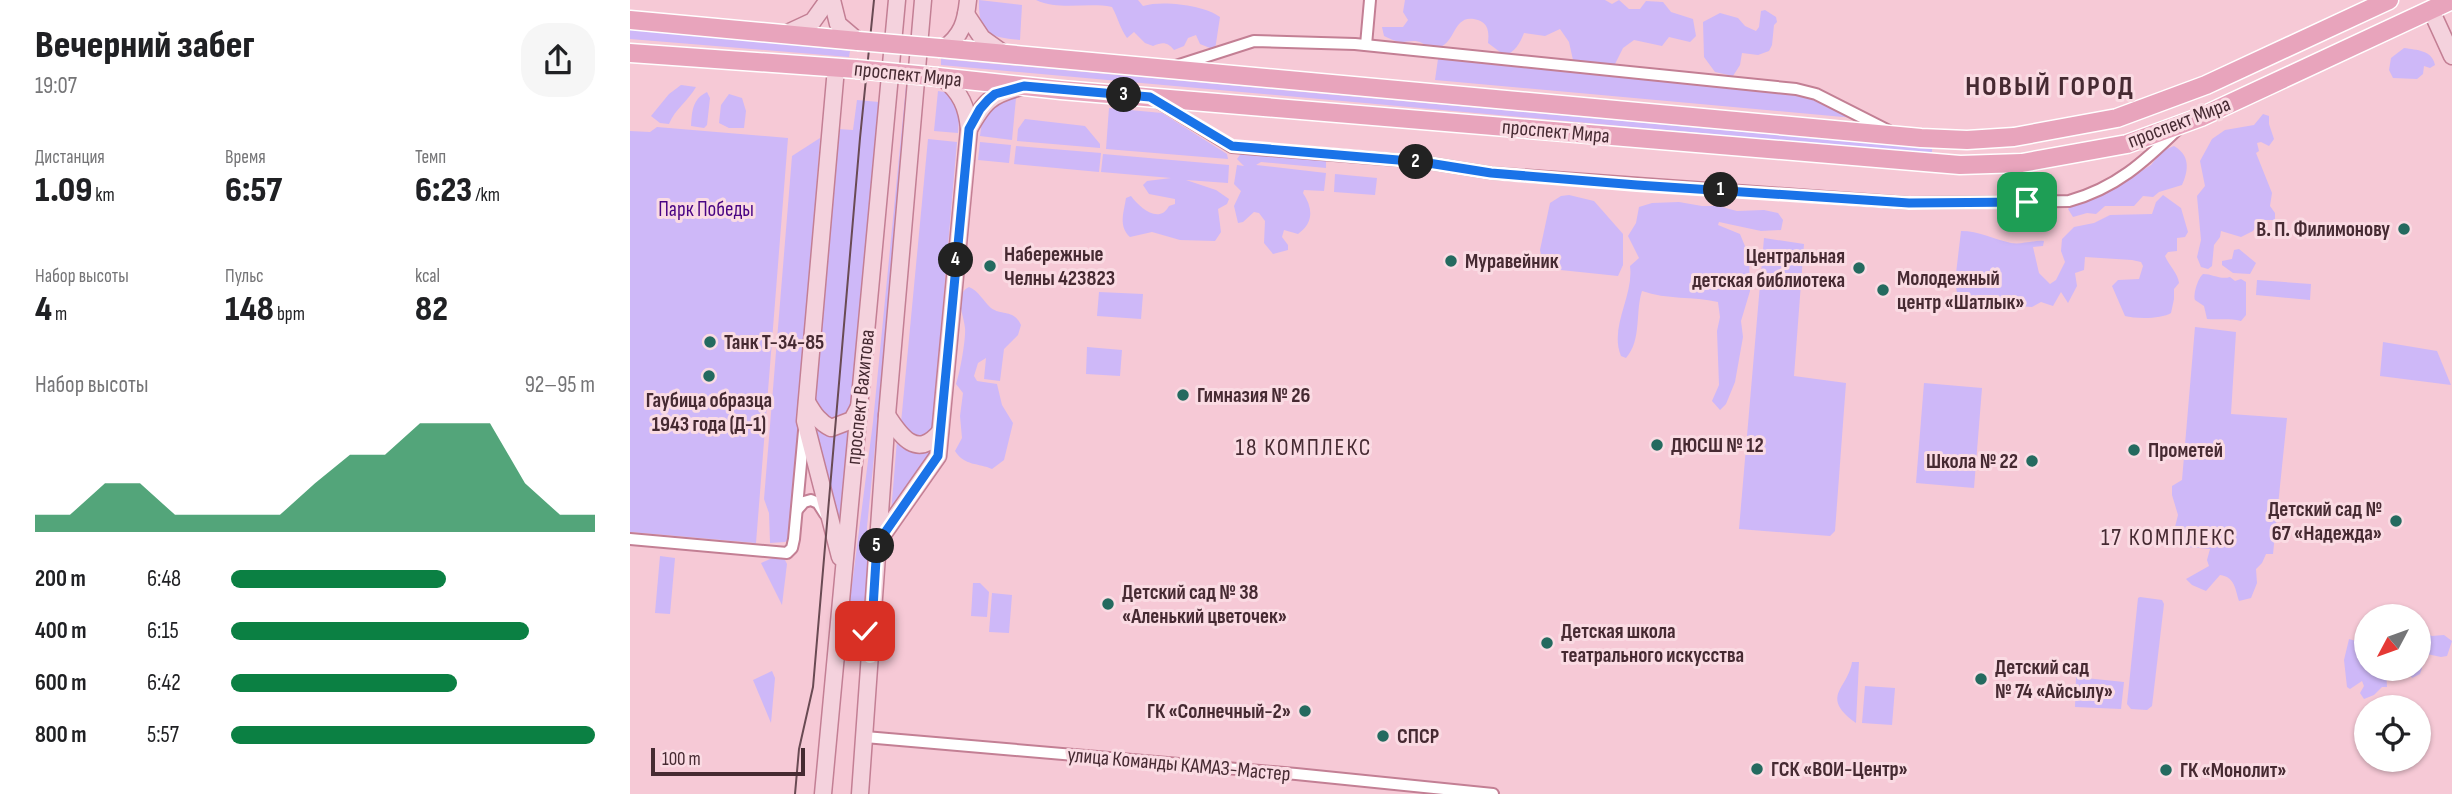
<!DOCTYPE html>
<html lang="ru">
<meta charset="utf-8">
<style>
:root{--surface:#fff;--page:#f6f6f6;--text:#202124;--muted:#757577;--accent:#0b8043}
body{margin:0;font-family:"Sofia Sans Condensed",sans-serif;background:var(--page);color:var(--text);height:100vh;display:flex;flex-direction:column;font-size:26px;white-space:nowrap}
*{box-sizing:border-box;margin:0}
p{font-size:23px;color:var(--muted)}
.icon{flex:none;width:38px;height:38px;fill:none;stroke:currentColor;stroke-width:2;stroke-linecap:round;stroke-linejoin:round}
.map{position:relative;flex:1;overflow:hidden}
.sheet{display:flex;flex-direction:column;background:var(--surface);width:630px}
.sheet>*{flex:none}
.needle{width:46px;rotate:229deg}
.buttons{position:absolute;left:1724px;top:604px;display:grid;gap:14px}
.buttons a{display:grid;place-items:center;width:77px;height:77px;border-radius:50%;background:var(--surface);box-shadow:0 2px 5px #0004;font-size:35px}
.scale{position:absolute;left:21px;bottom:18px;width:154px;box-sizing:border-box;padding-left:7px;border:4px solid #462a32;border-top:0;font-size:19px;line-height:24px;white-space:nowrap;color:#462a32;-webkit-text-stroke:5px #fadbe3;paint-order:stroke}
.pin{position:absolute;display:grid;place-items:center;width:60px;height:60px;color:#fff;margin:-30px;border-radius:14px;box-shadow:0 4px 10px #0006}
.km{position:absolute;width:35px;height:35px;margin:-18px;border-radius:50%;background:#222;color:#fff;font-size:19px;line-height:35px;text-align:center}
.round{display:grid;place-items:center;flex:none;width:74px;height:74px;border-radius:28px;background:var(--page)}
.head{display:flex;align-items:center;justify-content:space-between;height:119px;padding:0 35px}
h1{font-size:38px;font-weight:800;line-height:52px}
.metrics{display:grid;grid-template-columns:repeat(3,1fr);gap:10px;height:119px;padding:7px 35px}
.metrics div{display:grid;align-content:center}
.metrics b{font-size:35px;font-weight:800}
.metrics small{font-size:19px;font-weight:400}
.metrics p{font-size:19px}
.chart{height:196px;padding:14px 35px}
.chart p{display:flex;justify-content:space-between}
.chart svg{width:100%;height:126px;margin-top:7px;fill:var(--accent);opacity:.7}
ul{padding:0 35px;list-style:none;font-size:23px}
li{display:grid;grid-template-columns:112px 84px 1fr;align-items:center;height:52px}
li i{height:18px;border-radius:9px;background:var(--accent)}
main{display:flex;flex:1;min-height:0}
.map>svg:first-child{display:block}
.green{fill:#ceb8f8}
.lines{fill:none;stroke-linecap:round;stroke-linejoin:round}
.minor-casing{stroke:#c37f94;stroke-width:14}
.secondary-casing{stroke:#c37f94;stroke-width:19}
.primary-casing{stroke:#fff;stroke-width:21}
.minor{stroke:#fff;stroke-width:10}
.secondary{stroke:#f4d2dd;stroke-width:16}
.primary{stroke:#e8a4bc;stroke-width:18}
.tram{stroke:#694a53;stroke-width:2}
.primary-bridge-casing{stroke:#fff;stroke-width:21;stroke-linecap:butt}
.primary-bridge{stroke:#e8a4bc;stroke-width:18}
.route-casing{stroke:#fff;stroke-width:14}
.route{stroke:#1a73e8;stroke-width:9}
.poi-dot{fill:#246a5f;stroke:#fadbe3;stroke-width:2.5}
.labels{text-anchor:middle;stroke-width:6;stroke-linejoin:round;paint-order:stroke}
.street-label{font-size:21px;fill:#462a32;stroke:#fadbe3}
.park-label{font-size:21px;fill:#490483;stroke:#fadbe3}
.poi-label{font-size:21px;font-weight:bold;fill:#462a32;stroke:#fadbe3;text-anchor:start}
.quarter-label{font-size:24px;letter-spacing:2px;fill:#462a32;stroke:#fadbe3}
.district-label{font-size:28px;font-weight:bold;letter-spacing:2px;fill:#462a32;stroke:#fadbe3}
</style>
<main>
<section class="sheet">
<div class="head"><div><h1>Вечерний забег</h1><p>19:07</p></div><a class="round"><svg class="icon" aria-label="share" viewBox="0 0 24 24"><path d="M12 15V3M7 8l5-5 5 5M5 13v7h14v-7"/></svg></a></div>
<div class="metrics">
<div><p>Дистанция</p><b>1.09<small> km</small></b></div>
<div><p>Время</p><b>6:57</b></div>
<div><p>Темп</p><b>6:23<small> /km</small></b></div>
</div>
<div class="metrics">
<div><p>Набор высоты</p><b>4<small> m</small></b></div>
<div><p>Пульс</p><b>148<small> bpm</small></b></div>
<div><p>kcal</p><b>82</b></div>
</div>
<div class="chart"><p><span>Набор высоты</span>92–95 m</p>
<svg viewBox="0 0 160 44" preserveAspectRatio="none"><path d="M0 44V38L10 38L20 27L30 27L40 38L50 38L60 38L70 38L80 27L90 17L100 17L110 6L120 6L130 6L140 27L150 38L160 38V44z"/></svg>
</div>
<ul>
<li><b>200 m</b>6:48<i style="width:59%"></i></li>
<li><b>400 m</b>6:15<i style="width:82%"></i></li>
<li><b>600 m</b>6:42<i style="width:62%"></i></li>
<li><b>800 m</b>5:57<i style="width:100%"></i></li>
</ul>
</section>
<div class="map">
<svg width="1822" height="794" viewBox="0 0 1822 794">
<rect width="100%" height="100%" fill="#f6c9d6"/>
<g class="green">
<path d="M349,0L392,5L390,40C360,37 348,34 349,0Z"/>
<path d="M406,0H508L513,6C532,0 574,5 590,17L585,50L570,44L566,35L558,38L554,46L544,50C537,42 533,42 523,46L515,43L504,32L497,38C490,28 488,18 482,7C457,2 430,11 406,0Z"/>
<path d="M775,0H975L982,4L989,0L999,9H1010L1016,1L1033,2L1041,12L1063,19L1066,36L1060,42L1039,37L1032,46L1004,40L993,48L984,66L950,65L943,60L939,42L930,29L915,36L894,33C890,43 885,53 874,55L858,43C859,33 859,24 848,20C822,12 827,44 807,48C801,49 796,45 792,43C785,39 777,42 770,42C764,41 759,38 754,36L752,27H773L778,20L773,12Z"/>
<polygon points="1135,10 1146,17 1147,22 1144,25 1142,45 1139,51 1128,55 1112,53 1110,65 1103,76 1085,72 1074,57 1073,22 1090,13 1108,18 1115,26 1126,31 1129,27 1131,11"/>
<polygon points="0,28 220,51 219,57 0,39"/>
<path d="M1774,48C1787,50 1802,50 1805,65L1800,68L1794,66L1793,74L1787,79L1763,78L1759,70L1761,58Z"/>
<polygon points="311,59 1302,149 1302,154 311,65"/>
<polygon points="808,59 1173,93 1224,118 805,80"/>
<path d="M51,85L66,87C58,101 45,109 39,124L30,123L21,116L39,94Z"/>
<polygon points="276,86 281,86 237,527 237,582 232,618 218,616 243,422"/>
<polygon points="308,91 320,93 330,107 328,133 304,131"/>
<path d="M77,92L80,98L77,125L74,128L61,126C62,112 62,99 77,92Z"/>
<polygon points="99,94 112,98 116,111 114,128 99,128 89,123 91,105"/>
<path d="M379,98H386L382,140L350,136C354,108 353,110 379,98Z"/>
<polygon points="227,100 249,102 209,533 182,419 208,129 223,130"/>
<polygon points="479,108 532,113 597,154 598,159 476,149"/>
<polygon points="1633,114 1639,116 1639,124 1644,139 1639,146 1631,142 1627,143 1629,151 1626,153 1642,193 1640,206 1645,213 1645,220 1630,220 1623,231 1611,237 1591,231 1590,237 1584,245 1582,266 1578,269 1571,267 1567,257 1571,240 1567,196 1575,186 1570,161 1582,139 1595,130 1624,125"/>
<polygon points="395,119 455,126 470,144 470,148 387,141 388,129"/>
<polygon points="27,127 158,138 126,543 0,532 0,131 20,132"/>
<polygon points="190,138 161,537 155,542 140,543 139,513 134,499 162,156"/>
<polygon points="298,139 327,142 302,430 293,438 285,440 271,423"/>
<polygon points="350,142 381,145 379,163 348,160"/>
<polygon points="386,146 471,153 469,172 384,164"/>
<path d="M1544,146C1560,155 1559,170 1552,185L1529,192L1523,197L1513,196L1504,206H1475L1466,214L1457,213L1443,217L1438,209L1444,203L1457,202L1481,190L1521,165L1532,151Z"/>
<path d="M612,152L696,161V168L631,162L626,165L696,173L694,191L674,190L673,193C683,208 684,223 668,234L654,230L652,237L658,245V250L643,254L634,243L635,221L629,213L624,212L613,222L608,223L604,206L611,191L604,184L607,165L614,166L607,159Z"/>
<path d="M473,154L599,165L598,183L556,180L586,190L599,199L597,204L588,209L591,232L585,241L550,240L522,232L500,237C488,226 494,212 496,198L501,196C509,207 529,225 539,206L545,204V199L519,194L513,185L517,181L541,178L471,172Z"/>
<polygon points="705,174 747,178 745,195 704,192"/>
<polygon points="939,195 964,201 993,234 993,265 988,276 921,269 913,263 910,250 920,203 931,196"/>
<path d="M1533,195L1551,208L1558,232L1555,237L1547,238V251L1538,252L1535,256C1539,266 1548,273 1549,283L1544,289V299L1541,313C1532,319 1506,319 1495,316L1482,286L1488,280L1509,279L1513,266L1511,262L1502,260L1455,257L1454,270L1445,273L1447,286L1438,303L1431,292L1423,306L1411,302L1402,307L1360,304L1342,306L1329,303L1325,282L1331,231C1349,231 1363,239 1381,243C1391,245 1403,240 1414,241L1413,246L1403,247L1409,273L1420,284L1426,280L1435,262L1431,251L1432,239L1444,227L1464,223L1480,215L1522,214L1526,202Z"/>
<path d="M1049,202L1072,206H1088L1107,211L1134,210L1148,213L1153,220L1151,230L1131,231L1089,222L1088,225L1110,234L1119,256L1120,291L1111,321L1113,337L1105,382L1096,404L1090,410L1082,401L1089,385L1087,331L1090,317L1088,302C1063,296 1037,300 1012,291C1005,312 1012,340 996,358L991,356C979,327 1004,296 1000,266L1009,258L998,236L1006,223L1009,207L1022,203Z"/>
<polygon points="1134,238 1174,244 1164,376 1216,383 1205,531 1200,536 1109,529"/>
<polygon points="1609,249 1626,263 1620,274 1603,273 1592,265 1592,261 1602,259 1604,250"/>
<path d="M1573,274C1583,274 1590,280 1600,277L1605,281L1611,279L1616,282V315L1611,321C1599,318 1589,320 1577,319L1574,306L1565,300C1563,294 1568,278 1573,274Z"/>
<polygon points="1627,280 1681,284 1680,300 1626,295"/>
<path d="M339,287C349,291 353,301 361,308C372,316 384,309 391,325L388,335L374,349L370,381L354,379L356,358L348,363L344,376L347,381L367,384L372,405L383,423L374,460L362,469C349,463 334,466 325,451L332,438L330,416L333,393L326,384C330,373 336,339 335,328C334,315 323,295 339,287Z"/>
<polygon points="469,292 513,294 511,319 467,316"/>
<path d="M1565,327L1606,332L1601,414L1657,418L1643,554H1636L1632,563L1626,569L1627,583L1621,598L1609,601C1605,589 1605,577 1590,575L1576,591L1562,585L1556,579L1579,566L1577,560L1580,549L1546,546L1547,538L1543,535L1548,515L1542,495V486L1552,480Z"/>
<polygon points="1753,342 1807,351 1821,385 1750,376"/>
<polygon points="457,347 492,350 490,376 456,374"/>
<polygon points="1294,383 1352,388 1344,488 1286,483"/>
<polygon points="267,440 295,451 303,450 261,513"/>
<polygon points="30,556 45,558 40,614 25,613"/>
<polygon points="145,557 154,558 157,564 152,605 131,563"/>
<polygon points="343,583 350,583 359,592 357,617 341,616"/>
<polygon points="362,593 382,595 379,633 359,632"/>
<polygon points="1510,597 1532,600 1534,604 1522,706 1517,710 1501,709 1497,704 1508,598"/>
<polygon points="1736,629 1736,668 1756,669 1757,687 1752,687 1744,695 1734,699 1730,693 1734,686 1732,681 1720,689 1717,687 1714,660 1719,639 1726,641 1734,639 1734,630"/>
<polygon points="1789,630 1802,636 1814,635 1822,641 1817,656 1811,657 1797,654 1790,660 1792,668 1790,674 1782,678 1780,674 1772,669 1788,668"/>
<path d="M1222,662H1229L1226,723C1189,696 1218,689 1222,662Z"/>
<polygon points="142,671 145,678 141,723 123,680"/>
<polygon points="1446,677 1494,682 1491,709 1445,707"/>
<polygon points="1235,686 1265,688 1262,725 1232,723"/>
</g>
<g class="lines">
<g class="minor-casing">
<g id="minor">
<polyline points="736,45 740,0"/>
<polyline points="546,66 624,41 725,44 1166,89 1186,94 1259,131"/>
<path d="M525,100L602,147L792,162L861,173L1279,203L1439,201C1486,188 1514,162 1548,129"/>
<polyline points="167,510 174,502 181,500 188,503 195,514"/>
<polyline points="0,539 157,553 162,548 164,539 174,431"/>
<polyline points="235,737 666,774 863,794"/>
</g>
</g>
<g class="secondary-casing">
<g id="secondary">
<polyline points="202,0 208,24 228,41"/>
<polyline points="1801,10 1822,56"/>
<polyline points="336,14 352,38 373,53"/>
<polyline points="155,34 183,21 198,0"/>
<path d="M313,49C332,36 336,21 338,0"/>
<polyline points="206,68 175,421 210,557"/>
<path d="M339,129C354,102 360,95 391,87"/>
<path d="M177,402C184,414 189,422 201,428L222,420L229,407"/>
<path d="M257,415C271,437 287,459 310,432"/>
<path d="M247,543L308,456L339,129C337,107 331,93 313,78"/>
<path d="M209,638C217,609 233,620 237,644"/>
<polyline points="193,794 267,0"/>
<polyline points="230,794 257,415 293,0"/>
</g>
</g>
<g class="primary-casing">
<g id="primary">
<polyline points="0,20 228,41"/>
<polyline points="310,48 1291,138 1337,140 1384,137 1487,118 1576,85 1759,0"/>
<polyline points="0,53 226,69"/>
<polyline points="308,77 431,90 1330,165 1392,163 1497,144 1571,117 1822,0"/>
</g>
</g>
<use href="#minor" class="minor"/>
<use href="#secondary" class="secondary"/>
<use href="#primary" class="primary"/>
<polyline class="tram" points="165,794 169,749 183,687 230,138 244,0"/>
<g class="primary-bridge-casing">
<g id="primary-bridge">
<polyline points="228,41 310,48"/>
<polyline points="226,69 308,77"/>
</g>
</g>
<use href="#primary-bridge" class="primary-bridge"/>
</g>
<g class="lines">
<g class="route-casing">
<polyline id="route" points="235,631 240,656 247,544 308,456 339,129 350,109 358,100 365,94 394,86 520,97 602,146 792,162 861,173 1007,185 1279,203 1397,202"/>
</g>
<use href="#route" class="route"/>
</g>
<g class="poi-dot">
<circle cx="1774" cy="229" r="7"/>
<circle cx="821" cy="261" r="7"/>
<circle cx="360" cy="266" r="7"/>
<circle cx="1229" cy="268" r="7"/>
<circle cx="1253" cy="290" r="7"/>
<circle cx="80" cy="342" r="7"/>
<circle cx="79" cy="376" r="7"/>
<circle cx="553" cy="395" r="7"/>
<circle cx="1027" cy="445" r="7"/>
<circle cx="1504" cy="450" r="7"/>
<circle cx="1402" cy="461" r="7"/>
<circle cx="1766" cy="521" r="7"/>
<circle cx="478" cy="604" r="7"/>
<circle cx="917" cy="643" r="7"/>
<circle cx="1351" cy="679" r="7"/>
<circle cx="675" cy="711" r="7"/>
<circle cx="753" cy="736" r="7"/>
<circle cx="1127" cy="769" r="7"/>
<circle cx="1536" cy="770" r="7"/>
</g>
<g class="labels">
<g class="street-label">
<text transform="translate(278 74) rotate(6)" y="7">проспект Мира</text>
<text transform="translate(1549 122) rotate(-21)" y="7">проспект Мира</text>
<text transform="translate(926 131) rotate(5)" y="7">проспект Мира</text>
<text transform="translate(230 397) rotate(-84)" y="7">проспект Вахитова</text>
<text transform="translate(549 764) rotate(5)" y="7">улица Команды КАМАЗ-Мастер</text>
</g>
<g class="park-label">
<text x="76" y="216">Парк Победы</text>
</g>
<g class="poi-label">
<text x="1760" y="236" text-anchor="end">В. П. Филимонову</text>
<text x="374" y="261">Набережные<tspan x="374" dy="24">Челны 423823</tspan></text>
<text x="1215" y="263" text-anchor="end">Центральная<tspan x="1215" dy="24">детская библиотека</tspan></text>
<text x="835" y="268">Муравейник</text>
<text x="1267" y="285">Молодежный<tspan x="1267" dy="24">центр «Шатлык»</tspan></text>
<text x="94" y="349">Танк Т-34-85</text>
<text x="567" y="402">Гимназия № 26</text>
<text x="79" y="407" text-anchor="middle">Гаубица образца<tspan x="79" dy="24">1943 года (Д-1)</tspan></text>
<text x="1041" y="452">ДЮСШ № 12</text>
<text x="1518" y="457">Прометей</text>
<text x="1388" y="468" text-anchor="end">Школа № 22</text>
<text x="1752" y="516" text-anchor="end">Детский сад №<tspan x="1752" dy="24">67 «Надежда»</tspan></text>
<text x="492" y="599">Детский сад № 38<tspan x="492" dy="24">«Аленький цветочек»</tspan></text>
<text x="931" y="638">Детская школа<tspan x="931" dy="24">театрального искусства</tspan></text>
<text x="1365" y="674">Детский сад<tspan x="1365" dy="24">№ 74 «Айсылу»</tspan></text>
<text x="661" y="718" text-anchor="end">ГК «Солнечный-2»</text>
<text x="767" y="743">СПСР</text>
<text x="1141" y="776">ГСК «ВОИ-Центр»</text>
<text x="1550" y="777">ГК «Монолит»</text>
</g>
<g class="quarter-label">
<text x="674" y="455">18 КОМПЛЕКС</text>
<text x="1539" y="545">17 КОМПЛЕКС</text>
</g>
<g class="district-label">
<text x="1420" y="95">НОВЫЙ ГОРОД</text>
</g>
</g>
</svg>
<div class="buttons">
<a><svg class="needle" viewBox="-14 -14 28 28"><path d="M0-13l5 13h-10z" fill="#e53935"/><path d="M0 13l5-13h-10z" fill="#757577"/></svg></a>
<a><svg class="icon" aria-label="locate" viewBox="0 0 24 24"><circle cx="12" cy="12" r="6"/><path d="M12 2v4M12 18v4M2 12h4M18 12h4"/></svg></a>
</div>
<div class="scale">100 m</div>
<div class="pin" style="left:1397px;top:202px;background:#1e9e55"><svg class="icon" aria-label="arrive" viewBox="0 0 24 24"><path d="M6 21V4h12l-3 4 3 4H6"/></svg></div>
<div class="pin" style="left:235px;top:631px;background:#d93025"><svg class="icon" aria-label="check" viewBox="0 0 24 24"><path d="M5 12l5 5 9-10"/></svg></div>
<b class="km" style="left:1091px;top:190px">1</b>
<b class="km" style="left:786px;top:162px">2</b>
<b class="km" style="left:494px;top:95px">3</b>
<b class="km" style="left:326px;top:260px">4</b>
<b class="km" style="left:247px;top:546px">5</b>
</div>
</main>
